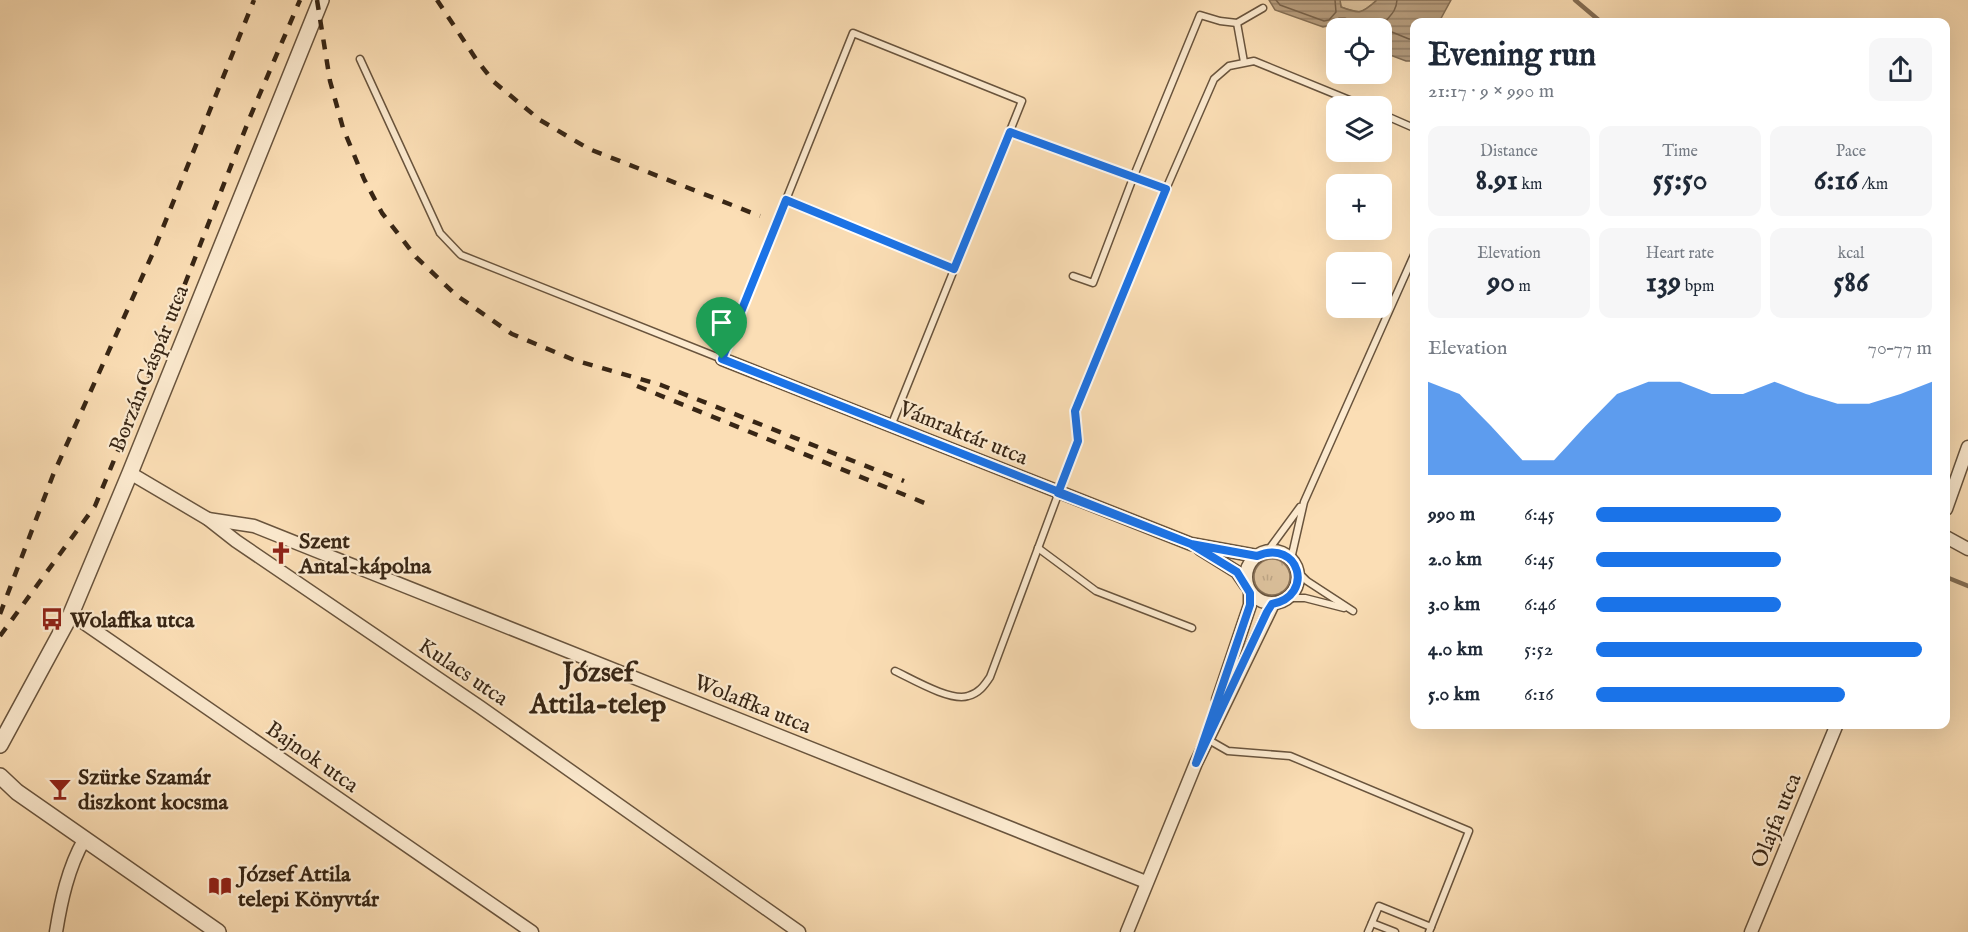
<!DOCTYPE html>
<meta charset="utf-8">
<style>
:root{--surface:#fff;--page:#f6f6f7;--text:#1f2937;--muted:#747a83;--accent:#1a73e8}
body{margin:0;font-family:"IM FELL English",serif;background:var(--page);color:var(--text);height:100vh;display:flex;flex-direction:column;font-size:22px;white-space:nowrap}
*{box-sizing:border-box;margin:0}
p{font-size:20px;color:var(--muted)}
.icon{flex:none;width:33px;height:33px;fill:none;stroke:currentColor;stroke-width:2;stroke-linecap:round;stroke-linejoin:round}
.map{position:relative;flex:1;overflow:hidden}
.drawer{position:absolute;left:1410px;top:18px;width:540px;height:711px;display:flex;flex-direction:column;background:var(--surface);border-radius:12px;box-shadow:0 6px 24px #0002}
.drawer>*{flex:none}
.fabs{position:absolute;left:1326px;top:18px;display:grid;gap:12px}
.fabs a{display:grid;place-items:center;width:66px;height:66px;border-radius:12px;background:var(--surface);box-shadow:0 6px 24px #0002;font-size:30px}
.pin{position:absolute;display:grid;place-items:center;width:51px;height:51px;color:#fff;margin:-62px -26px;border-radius:50% 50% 50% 0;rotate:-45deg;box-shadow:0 0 6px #0007}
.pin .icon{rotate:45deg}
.round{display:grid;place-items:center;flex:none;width:63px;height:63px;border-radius:12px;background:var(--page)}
.summary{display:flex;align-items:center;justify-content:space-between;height:102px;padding:0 18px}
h1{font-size:33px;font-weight:700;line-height:45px}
.stats{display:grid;grid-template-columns:repeat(3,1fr);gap:9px;height:102px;padding:6px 18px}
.stats div{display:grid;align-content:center;border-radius:12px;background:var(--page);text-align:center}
.stats b{font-size:30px;font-weight:700}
.stats small{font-size:16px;font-weight:400}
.stats p{font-size:16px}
.chart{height:168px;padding:12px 18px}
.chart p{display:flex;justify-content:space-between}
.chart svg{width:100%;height:108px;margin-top:6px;fill:var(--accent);opacity:.7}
ul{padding:0 18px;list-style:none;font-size:20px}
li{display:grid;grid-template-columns:96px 72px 1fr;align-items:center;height:45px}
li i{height:15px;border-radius:8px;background:var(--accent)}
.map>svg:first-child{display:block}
.grass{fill:url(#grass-tufts);stroke:#897258;stroke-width:1.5}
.park{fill:#dabf9a;stroke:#897258;stroke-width:1.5}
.water{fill:url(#water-rules);stroke:#856f55;stroke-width:1.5}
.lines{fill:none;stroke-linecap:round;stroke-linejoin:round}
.shore{stroke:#78624a;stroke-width:1.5}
.stream{stroke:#856f55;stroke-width:4.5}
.service-casing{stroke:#69543d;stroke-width:9}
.minor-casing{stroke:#69543d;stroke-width:15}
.tertiary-casing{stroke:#69543d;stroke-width:18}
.service{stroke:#fceacf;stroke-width:6}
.minor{stroke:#fceacf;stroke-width:12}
.tertiary{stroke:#fceacf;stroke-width:15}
.rail{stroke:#382615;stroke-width:4.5;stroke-dasharray:10 10;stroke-linecap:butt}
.route-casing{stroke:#fff;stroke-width:12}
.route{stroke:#1a73e8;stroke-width:8}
.labels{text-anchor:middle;stroke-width:4.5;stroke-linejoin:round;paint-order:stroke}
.street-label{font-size:22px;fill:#382615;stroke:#fceacf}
.poi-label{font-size:22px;font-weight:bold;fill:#382615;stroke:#fceacf;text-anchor:start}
.district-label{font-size:28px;font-weight:bold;fill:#382615;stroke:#fceacf}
</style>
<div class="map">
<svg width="1968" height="932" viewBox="0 0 1968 932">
<defs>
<pattern id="grass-tufts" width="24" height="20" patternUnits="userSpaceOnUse" patternTransform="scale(1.5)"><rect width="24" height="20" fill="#dabf9a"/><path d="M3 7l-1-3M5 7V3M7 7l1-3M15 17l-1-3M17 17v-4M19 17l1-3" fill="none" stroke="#bca484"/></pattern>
<pattern id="water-rules" width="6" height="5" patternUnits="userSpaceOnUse" patternTransform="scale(1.5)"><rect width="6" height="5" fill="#b99f7f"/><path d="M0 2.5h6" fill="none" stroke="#978167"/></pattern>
</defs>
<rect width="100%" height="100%" fill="#fbdeb5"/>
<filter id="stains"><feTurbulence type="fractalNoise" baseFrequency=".00333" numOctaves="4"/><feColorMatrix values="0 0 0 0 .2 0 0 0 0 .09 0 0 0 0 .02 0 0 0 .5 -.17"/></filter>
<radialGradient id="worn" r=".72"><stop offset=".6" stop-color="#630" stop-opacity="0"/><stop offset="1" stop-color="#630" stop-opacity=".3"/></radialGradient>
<circle class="grass" cx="1272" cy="577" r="18"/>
<path class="park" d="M1340,0H1377C1362,14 1360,14 1341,7Z"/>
<path class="water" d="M1269,0H1340L1341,7C1361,15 1362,13 1377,0H1451L1439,22H1414V61H1406L1382,52V28H1357V24L1345,18H1339L1332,25L1323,27L1275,10Z"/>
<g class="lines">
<g class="shore">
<polyline points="1276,0 1280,5 1324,21 1329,20 1336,12 1335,0"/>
<path d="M1397,0C1396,15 1386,17 1382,28L1409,39H1414"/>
</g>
<g class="stream">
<polyline points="1575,0 1601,22"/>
<polyline points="1946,577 1968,586"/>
</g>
<g class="service-casing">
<g id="service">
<polyline points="1237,23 1244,62"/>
<polyline points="360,59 440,233 461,255 722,359 853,33 1022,101 891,426"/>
<polyline points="1382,114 1414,128"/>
<polyline points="1010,132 1133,178 1200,15 1220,21 1237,23 1263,8"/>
<polyline points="786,200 954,269"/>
<polyline points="1073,276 1093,283 1133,178 1166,189"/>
<polyline points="1038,548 1096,591 1192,628"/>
<polyline points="1267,552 1300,507"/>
<polyline points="1291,559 1304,502 1414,255"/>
<polyline points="1297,571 1307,581 1353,611"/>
<polyline points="1288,598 1305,598 1344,608"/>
<path d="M895,671C912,679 951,702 968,696C979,693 984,686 990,677L1078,441L1075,411L1166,189L1214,79L1229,66L1254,61L1364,106"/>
<polyline points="1207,739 1228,751 1290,756 1469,831 1429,932"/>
<polyline points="1372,923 1395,932"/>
<polyline points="1368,932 1379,906 1431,927"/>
</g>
</g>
<g class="minor-casing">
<g id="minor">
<polyline points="722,359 1191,544 1257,556"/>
<polyline points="130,473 208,519 236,541 480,707 799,932"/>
<polyline points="1946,509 1968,447"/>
<polyline points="208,519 254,526 1146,882"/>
<polyline points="1946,537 1968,549"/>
<polyline points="1200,549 1237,572 1246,585"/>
<circle cx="1272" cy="577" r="26"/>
<polyline points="71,614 532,932"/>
<polyline points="1218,700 1250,605 1250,593"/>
<path d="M56,932C61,901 68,868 84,840"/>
<polyline points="1127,932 1196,763 1273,604"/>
<polyline points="1751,932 1837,724"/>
</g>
</g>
<g class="tertiary-casing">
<g id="tertiary">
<polyline points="0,745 71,614 130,473 321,0"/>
<polyline points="0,776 17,792 218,932"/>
</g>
</g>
<use href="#service" class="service"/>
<use href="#minor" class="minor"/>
<use href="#tertiary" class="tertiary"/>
<g class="rail">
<polyline points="317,0 330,81 343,128 364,179 382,213 416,257 456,295 512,334 574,360 661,385 904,481"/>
<polyline points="437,0 476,59 494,82 540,120 589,149 760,216"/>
<polyline points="637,386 932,506"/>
<polyline points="0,614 53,475 152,255 254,0"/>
<polyline points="0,636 95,506 151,371 250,117 300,0"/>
</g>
</g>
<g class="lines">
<g class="route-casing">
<path id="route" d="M722,359L1191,544L1237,572L1250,593V605L1196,763L1267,612L1272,604C1315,596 1300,538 1257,556L1191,544L1058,493L1078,441L1075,411L1166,189L1010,132L954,269L786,200L722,359"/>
</g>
<use href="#route" class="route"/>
</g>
<defs>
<g id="church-bare" transform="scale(1.8)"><path d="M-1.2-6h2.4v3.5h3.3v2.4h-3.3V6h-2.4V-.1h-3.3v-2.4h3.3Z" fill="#8f2418" stroke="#fceacf" stroke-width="2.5" paint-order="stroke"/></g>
<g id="bus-bare" transform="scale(1.8)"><path d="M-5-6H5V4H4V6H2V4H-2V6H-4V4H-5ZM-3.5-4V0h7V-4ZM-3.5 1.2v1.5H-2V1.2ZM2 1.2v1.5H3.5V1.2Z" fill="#8f2418" stroke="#fceacf" stroke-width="2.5" paint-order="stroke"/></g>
<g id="bar-bare" transform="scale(1.8)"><path d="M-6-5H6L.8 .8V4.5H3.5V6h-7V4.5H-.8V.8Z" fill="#8f2418" stroke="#fceacf" stroke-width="2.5" paint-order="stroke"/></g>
<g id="library-bare" transform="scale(1.8)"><path d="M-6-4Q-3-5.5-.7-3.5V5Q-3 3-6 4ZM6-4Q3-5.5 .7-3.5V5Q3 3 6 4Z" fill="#8f2418" stroke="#fceacf" stroke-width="2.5" paint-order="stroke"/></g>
</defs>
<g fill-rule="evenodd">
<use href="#church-bare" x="281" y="553"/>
<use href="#bus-bare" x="52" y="619"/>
<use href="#bar-bare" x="60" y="789"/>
<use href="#library-bare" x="220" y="886"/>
</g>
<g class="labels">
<g class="street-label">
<text transform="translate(148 368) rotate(-68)" y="8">Borzán Gáspár utca</text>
<text transform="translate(964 432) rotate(22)" y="8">Vámraktár utca</text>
<text transform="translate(464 671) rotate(34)" y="8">Kulacs utca</text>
<text transform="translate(753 703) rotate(22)" y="8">Wolaffka utca</text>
<text transform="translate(313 756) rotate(35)" y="8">Bajnok utca</text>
<text transform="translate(1775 820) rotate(-68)" y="8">Olajfa utca</text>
</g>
<g class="poi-label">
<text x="299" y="548">Szent<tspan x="299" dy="25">Antal-kápolna</tspan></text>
<text x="70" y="627">Wolaffka utca</text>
<text x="78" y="784">Szürke Szamár<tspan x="78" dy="25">diszkont kocsma</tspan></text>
<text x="238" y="881">József Attila<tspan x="238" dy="25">telepi Könyvtár</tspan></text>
</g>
<g class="district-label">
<text x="598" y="681">József<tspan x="598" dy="32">Attila-telep</tspan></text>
</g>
</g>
<rect width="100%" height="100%" filter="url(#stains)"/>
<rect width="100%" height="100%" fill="url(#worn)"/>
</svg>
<div class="fabs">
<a><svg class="icon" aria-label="locate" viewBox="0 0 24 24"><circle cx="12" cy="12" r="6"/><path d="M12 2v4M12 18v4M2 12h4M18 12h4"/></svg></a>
<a><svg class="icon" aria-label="layers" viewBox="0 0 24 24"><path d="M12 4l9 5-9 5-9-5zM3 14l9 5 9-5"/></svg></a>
<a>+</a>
<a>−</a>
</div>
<div class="pin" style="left:722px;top:359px;background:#1e9e55"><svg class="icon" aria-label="arrive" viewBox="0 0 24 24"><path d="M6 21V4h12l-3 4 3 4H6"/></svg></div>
<section class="drawer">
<div class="summary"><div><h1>Evening run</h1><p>21:17 · 9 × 990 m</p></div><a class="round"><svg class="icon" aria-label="share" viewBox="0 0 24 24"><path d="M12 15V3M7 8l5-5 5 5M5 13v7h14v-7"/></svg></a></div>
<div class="stats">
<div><p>Distance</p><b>8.91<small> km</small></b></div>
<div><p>Time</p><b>55:50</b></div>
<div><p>Pace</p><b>6:16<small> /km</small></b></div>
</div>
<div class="stats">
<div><p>Elevation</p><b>90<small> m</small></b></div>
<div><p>Heart rate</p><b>139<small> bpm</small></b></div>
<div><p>kcal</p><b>586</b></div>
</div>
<div class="chart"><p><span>Elevation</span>70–77 m</p>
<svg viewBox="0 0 160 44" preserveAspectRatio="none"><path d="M0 44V6L10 11L20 24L30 38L40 38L50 24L60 11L70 6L80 6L90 11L100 11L110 6L120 11L130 15L140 15L150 11L160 6V44z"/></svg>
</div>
<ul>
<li><b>990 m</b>6:45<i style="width:55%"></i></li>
<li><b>2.0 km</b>6:45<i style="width:55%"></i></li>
<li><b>3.0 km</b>6:46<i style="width:55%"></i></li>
<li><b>4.0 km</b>5:52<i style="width:97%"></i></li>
<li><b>5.0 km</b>6:16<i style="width:74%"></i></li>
</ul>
</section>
</div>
